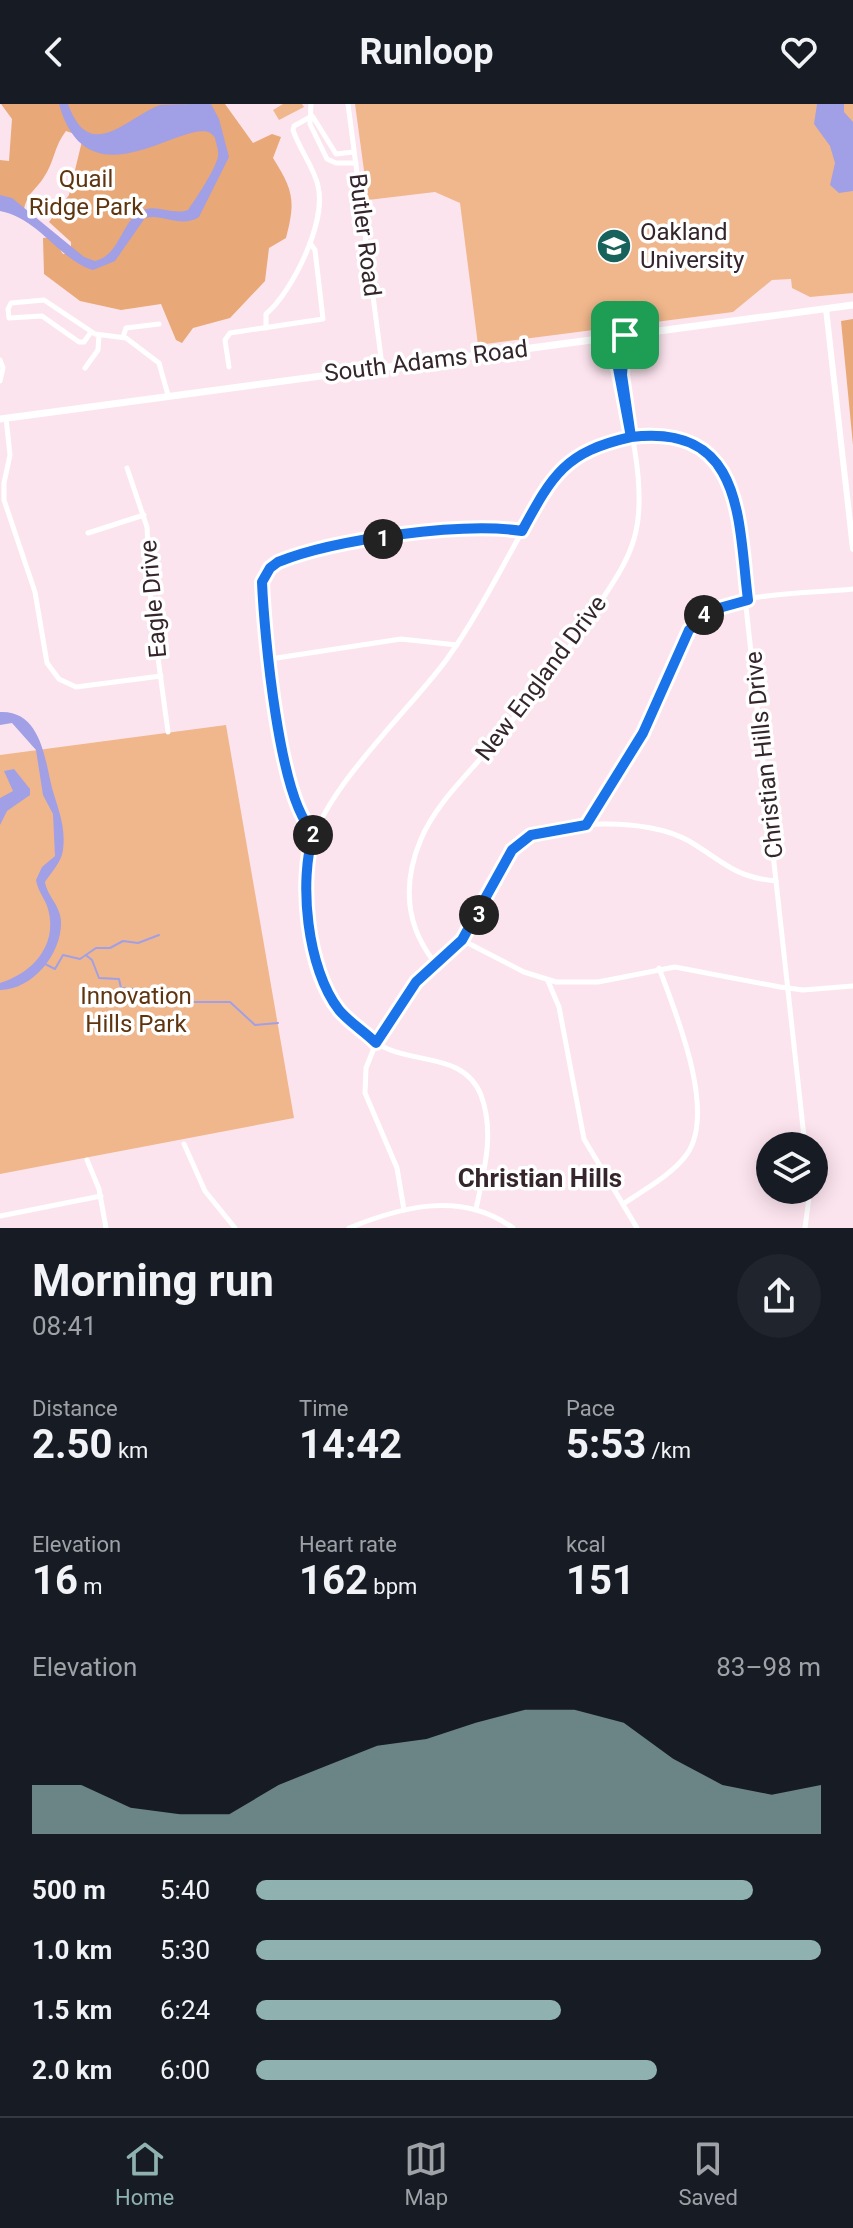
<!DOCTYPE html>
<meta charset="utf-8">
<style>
:root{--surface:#171b24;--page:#20242c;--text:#f1f3f6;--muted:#9ea1a6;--line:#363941;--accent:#8fb2b0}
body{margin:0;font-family:Roboto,sans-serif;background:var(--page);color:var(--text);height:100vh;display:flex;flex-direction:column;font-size:30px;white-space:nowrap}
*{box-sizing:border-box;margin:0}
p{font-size:26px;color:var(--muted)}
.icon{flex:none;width:44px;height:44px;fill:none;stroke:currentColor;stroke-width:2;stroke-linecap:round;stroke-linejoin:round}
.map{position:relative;height:1124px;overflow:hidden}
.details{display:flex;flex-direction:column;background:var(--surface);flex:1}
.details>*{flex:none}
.buttons{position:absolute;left:756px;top:1028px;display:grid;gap:16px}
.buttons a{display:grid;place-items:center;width:72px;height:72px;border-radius:50%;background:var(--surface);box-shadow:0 4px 20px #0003;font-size:40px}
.pin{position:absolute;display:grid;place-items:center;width:68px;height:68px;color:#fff;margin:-34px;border-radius:16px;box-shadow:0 4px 12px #0006}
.km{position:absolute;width:40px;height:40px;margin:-20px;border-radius:50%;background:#222;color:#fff;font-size:22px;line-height:40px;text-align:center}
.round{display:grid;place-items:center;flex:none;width:84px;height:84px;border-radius:42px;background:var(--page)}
.overview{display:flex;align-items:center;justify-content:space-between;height:136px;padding:0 32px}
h1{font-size:44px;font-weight:700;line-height:60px}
.figures{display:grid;grid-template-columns:repeat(3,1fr);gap:12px;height:136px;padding:8px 32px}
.figures div{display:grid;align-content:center}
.figures b{font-size:40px;font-weight:700}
.figures small{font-size:22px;font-weight:400}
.figures p{font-size:22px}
.chart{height:224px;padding:16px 32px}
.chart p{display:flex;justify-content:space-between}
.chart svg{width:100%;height:144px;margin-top:8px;fill:var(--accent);opacity:.7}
ul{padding:0 32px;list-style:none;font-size:26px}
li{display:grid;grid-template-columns:128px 96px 1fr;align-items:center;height:60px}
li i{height:20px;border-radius:10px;background:var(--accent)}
header{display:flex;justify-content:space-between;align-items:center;height:104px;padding:0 32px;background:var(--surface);font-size:36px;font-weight:700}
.tab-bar{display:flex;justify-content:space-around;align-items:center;height:112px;border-top:2px solid var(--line);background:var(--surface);font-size:22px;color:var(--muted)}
.tab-bar a{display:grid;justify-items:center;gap:4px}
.tab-bar .active{color:var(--accent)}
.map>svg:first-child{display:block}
.green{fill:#f1b78c}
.forest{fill:#e9a877}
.water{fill:#a19fe5}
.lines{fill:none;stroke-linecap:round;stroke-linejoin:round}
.stream{stroke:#a19fe5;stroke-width:2}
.minor{stroke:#fff;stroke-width:5}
.tertiary{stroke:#fff;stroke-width:6}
.secondary{stroke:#fff;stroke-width:7}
.route-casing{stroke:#fff;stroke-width:16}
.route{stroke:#1a73e8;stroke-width:10}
.labels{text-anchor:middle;stroke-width:7;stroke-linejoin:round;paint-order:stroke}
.park-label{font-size:24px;fill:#5f3510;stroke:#fff}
.poi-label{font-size:24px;fill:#34262c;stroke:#fff;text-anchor:start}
.street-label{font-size:24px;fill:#34262c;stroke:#fff}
.neighbourhood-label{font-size:26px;font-weight:bold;fill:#34262c;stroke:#fff}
</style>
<header><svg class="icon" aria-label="back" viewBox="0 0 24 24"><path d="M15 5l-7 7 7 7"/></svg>Runloop<svg class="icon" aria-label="heart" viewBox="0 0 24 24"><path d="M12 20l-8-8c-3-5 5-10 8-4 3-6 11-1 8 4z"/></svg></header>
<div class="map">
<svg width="853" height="1124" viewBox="0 0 853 1124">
<rect width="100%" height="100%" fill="#fce4ee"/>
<g class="green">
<polygon points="283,0 302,0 304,3 279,16 273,6"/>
<polygon points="355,0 853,0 853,189 810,193 792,184 791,175 772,176 733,208 478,241 460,99 435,88 368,96"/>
<polygon points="226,621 294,1014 0,1070 0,651"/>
</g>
<g class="forest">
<path d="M1,0H225L253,39L272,30L281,33L273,54C293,86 296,96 286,134L269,144L265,177L230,214L193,224L182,239L176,236L161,200L121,206L80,197L44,170L43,134L52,133L63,150L71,149V138L49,118L69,91L83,33L66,27C54,42 54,59 44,73C36,86 28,88 24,105L0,96V56L9,57L12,15Z"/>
<polygon points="853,215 853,341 841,217"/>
</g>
<g class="water">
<path d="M59,0H68C90,61 127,13 160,1C174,0 196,0 211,0L219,15L229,53L199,113C180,125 163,109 145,114L115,157L93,166C59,156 39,114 0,107V91L12,94L84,153L95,157C119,151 120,123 138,109C154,97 170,112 188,106C195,96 217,63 218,52C219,46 216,40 215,34C197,0 90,111 59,0Z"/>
<polygon points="817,0 844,0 844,8 853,18 853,87 839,89 830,81 835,59 830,42 814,20"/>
<path d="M0,608C41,606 45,656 52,684C58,705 66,722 63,746C61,759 52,767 45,778C47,792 61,802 61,818C62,849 33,886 0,886V879C33,869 58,841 48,805C45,794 38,788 36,776L42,763L55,752L53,710L43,691L36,646L12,619L0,621Z"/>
<polygon points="14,665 30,685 30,691 7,707 0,721 0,694 13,687 4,667"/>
</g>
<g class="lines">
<g class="stream">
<polyline points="87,852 92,856 99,874 119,875 121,884 133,885 164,898 230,898 255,921 278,919"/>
<polyline points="45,860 55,865 63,851 80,855 96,844 110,844 123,837 138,839 159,831"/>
</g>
<g class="minor">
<polyline points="311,0 310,20 327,55 336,59 356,59"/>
<polyline points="348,0 382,261"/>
<polyline points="313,13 336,50 354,48"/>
<path d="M266,224V210C292,188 327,118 318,82C314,63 299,45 293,26L294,22L312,12"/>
<polyline points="91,228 84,238 79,238 42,212 9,214 8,205 11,199 44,196 95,230 126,234 159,259 168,291"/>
<polyline points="123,233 126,224 159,220"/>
<polyline points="0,256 3,264 0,277"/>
<polyline points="229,263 225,236 230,229 323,215 315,146 310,139"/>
<polyline points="85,264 98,246 99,231"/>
<polyline points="622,270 625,231"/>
<polyline points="6,314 10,351 4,379 4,396 35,488 47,559 59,575 76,583 161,572"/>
<polyline points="127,364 147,423 151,502 168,628"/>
<polyline points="88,429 144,411"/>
<polyline points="270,555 401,535 457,541"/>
<path d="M586,721L643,629L689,526C726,484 801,491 853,485"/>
<path d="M314,728C279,700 269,546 263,499C263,487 261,474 270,464C290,443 445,424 479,423C494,423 508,425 522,427"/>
<polyline points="462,836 524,868 556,878 598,878 675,863 780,883 803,886 853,882"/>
<path d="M435,859C405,821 402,780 421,735C434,704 460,678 482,653C525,601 567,551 603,494C615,476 628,456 634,435C651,379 621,289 612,232"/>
<polyline points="548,877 559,903 584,1035 637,1124"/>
<polyline points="184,1040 205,1087 235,1124"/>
<polyline points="87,1056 99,1085 106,1124"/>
<path d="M623,1100C645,1085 672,1071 687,1050C717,1007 675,907 659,864"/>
<path d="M476,1105C484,1067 495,1029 481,991C465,951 420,959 388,945C316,914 301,820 309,751C317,691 410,606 447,555C474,517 495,476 518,435C533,408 547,375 571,355C594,336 635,328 664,332C697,337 718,354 733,384L805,1042"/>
<path d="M404,1106L397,1064L365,989L366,964L376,939L401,897L442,853L462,836L517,742C555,714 647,713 689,737C723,757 733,773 776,777"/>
<polyline points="0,1112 101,1092"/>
<path d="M349,1124C403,1102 462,1087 513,1124"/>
<polyline points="805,1124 810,1086"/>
</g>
<polyline class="tertiary" points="826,205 853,445"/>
<polyline class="secondary" points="0,315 853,201"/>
</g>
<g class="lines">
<g class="route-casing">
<path id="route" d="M625,231L622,271L631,333C565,348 553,370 522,427C462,418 335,435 278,458L270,464L262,478C264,526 279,700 314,728C298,776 307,865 339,906C350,919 364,927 376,939L416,878L462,836L512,746L531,731L586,721L643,629L689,526L712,506L748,496C738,416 744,319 631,333L612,232L625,231"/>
</g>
<use href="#route" class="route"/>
</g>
<defs>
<g id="university-disc" transform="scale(1.8)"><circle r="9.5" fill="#17625b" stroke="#fff"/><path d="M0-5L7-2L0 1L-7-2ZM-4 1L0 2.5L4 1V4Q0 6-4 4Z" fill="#fff"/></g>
</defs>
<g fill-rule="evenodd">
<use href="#university-disc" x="614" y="142"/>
</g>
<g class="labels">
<g class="park-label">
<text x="86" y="83">Quail<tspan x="86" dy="28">Ridge Park</tspan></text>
<text x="136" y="900">Innovation<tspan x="136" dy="28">Hills Park</tspan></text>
</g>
<g class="poi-label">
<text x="640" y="136">Oakland<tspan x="640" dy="28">University</tspan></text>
</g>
<g class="street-label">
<text transform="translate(365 131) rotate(83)" y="8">Butler Road</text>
<text transform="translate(426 257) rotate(-7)" y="8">South Adams Road</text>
<text transform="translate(153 495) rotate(-95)" y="8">Eagle Drive</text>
<text transform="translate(541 574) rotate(-53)" y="8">New England Drive</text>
<text transform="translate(764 651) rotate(-96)" y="8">Christian Hills Drive</text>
</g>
<g class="neighbourhood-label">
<text x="540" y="1083">Christian Hills</text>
</g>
</g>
</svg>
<div class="buttons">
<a><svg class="icon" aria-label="layers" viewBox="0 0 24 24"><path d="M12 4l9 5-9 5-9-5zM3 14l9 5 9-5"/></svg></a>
</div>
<div class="pin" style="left:625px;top:231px;background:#1e9e55"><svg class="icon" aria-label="arrive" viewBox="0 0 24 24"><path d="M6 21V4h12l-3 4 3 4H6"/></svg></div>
<b class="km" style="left:383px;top:435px">1</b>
<b class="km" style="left:313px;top:731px">2</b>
<b class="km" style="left:479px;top:811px">3</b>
<b class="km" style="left:704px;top:511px">4</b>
</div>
<section class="details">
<div class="overview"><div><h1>Morning run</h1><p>08:41</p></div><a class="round"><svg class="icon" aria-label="share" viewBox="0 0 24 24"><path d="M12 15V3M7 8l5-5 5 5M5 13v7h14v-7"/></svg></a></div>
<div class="figures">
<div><p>Distance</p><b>2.50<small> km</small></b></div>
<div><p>Time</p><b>14:42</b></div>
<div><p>Pace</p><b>5:53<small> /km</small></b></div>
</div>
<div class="figures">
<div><p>Elevation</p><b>16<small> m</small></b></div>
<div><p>Heart rate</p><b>162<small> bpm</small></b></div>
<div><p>kcal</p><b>151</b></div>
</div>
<div class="chart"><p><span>Elevation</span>83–98 m</p>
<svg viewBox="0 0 160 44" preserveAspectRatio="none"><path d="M0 44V29L10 29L20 36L30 38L40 38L50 29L60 23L70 17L80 15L90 10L100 6L110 6L120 10L130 21L140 29L150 32L160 29V44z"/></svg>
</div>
<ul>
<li><b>500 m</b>5:40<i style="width:88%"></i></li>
<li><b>1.0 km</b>5:30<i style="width:100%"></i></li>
<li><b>1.5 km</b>6:24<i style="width:54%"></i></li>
<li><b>2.0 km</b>6:00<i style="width:71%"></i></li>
</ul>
</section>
<nav class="tab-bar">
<a class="active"><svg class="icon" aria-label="home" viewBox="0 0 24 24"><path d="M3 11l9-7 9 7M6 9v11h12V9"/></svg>Home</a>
<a><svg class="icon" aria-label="map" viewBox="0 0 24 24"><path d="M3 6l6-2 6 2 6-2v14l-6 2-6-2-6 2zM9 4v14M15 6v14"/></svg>Map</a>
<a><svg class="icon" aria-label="saved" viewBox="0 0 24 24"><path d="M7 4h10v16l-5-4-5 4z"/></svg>Saved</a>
</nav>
